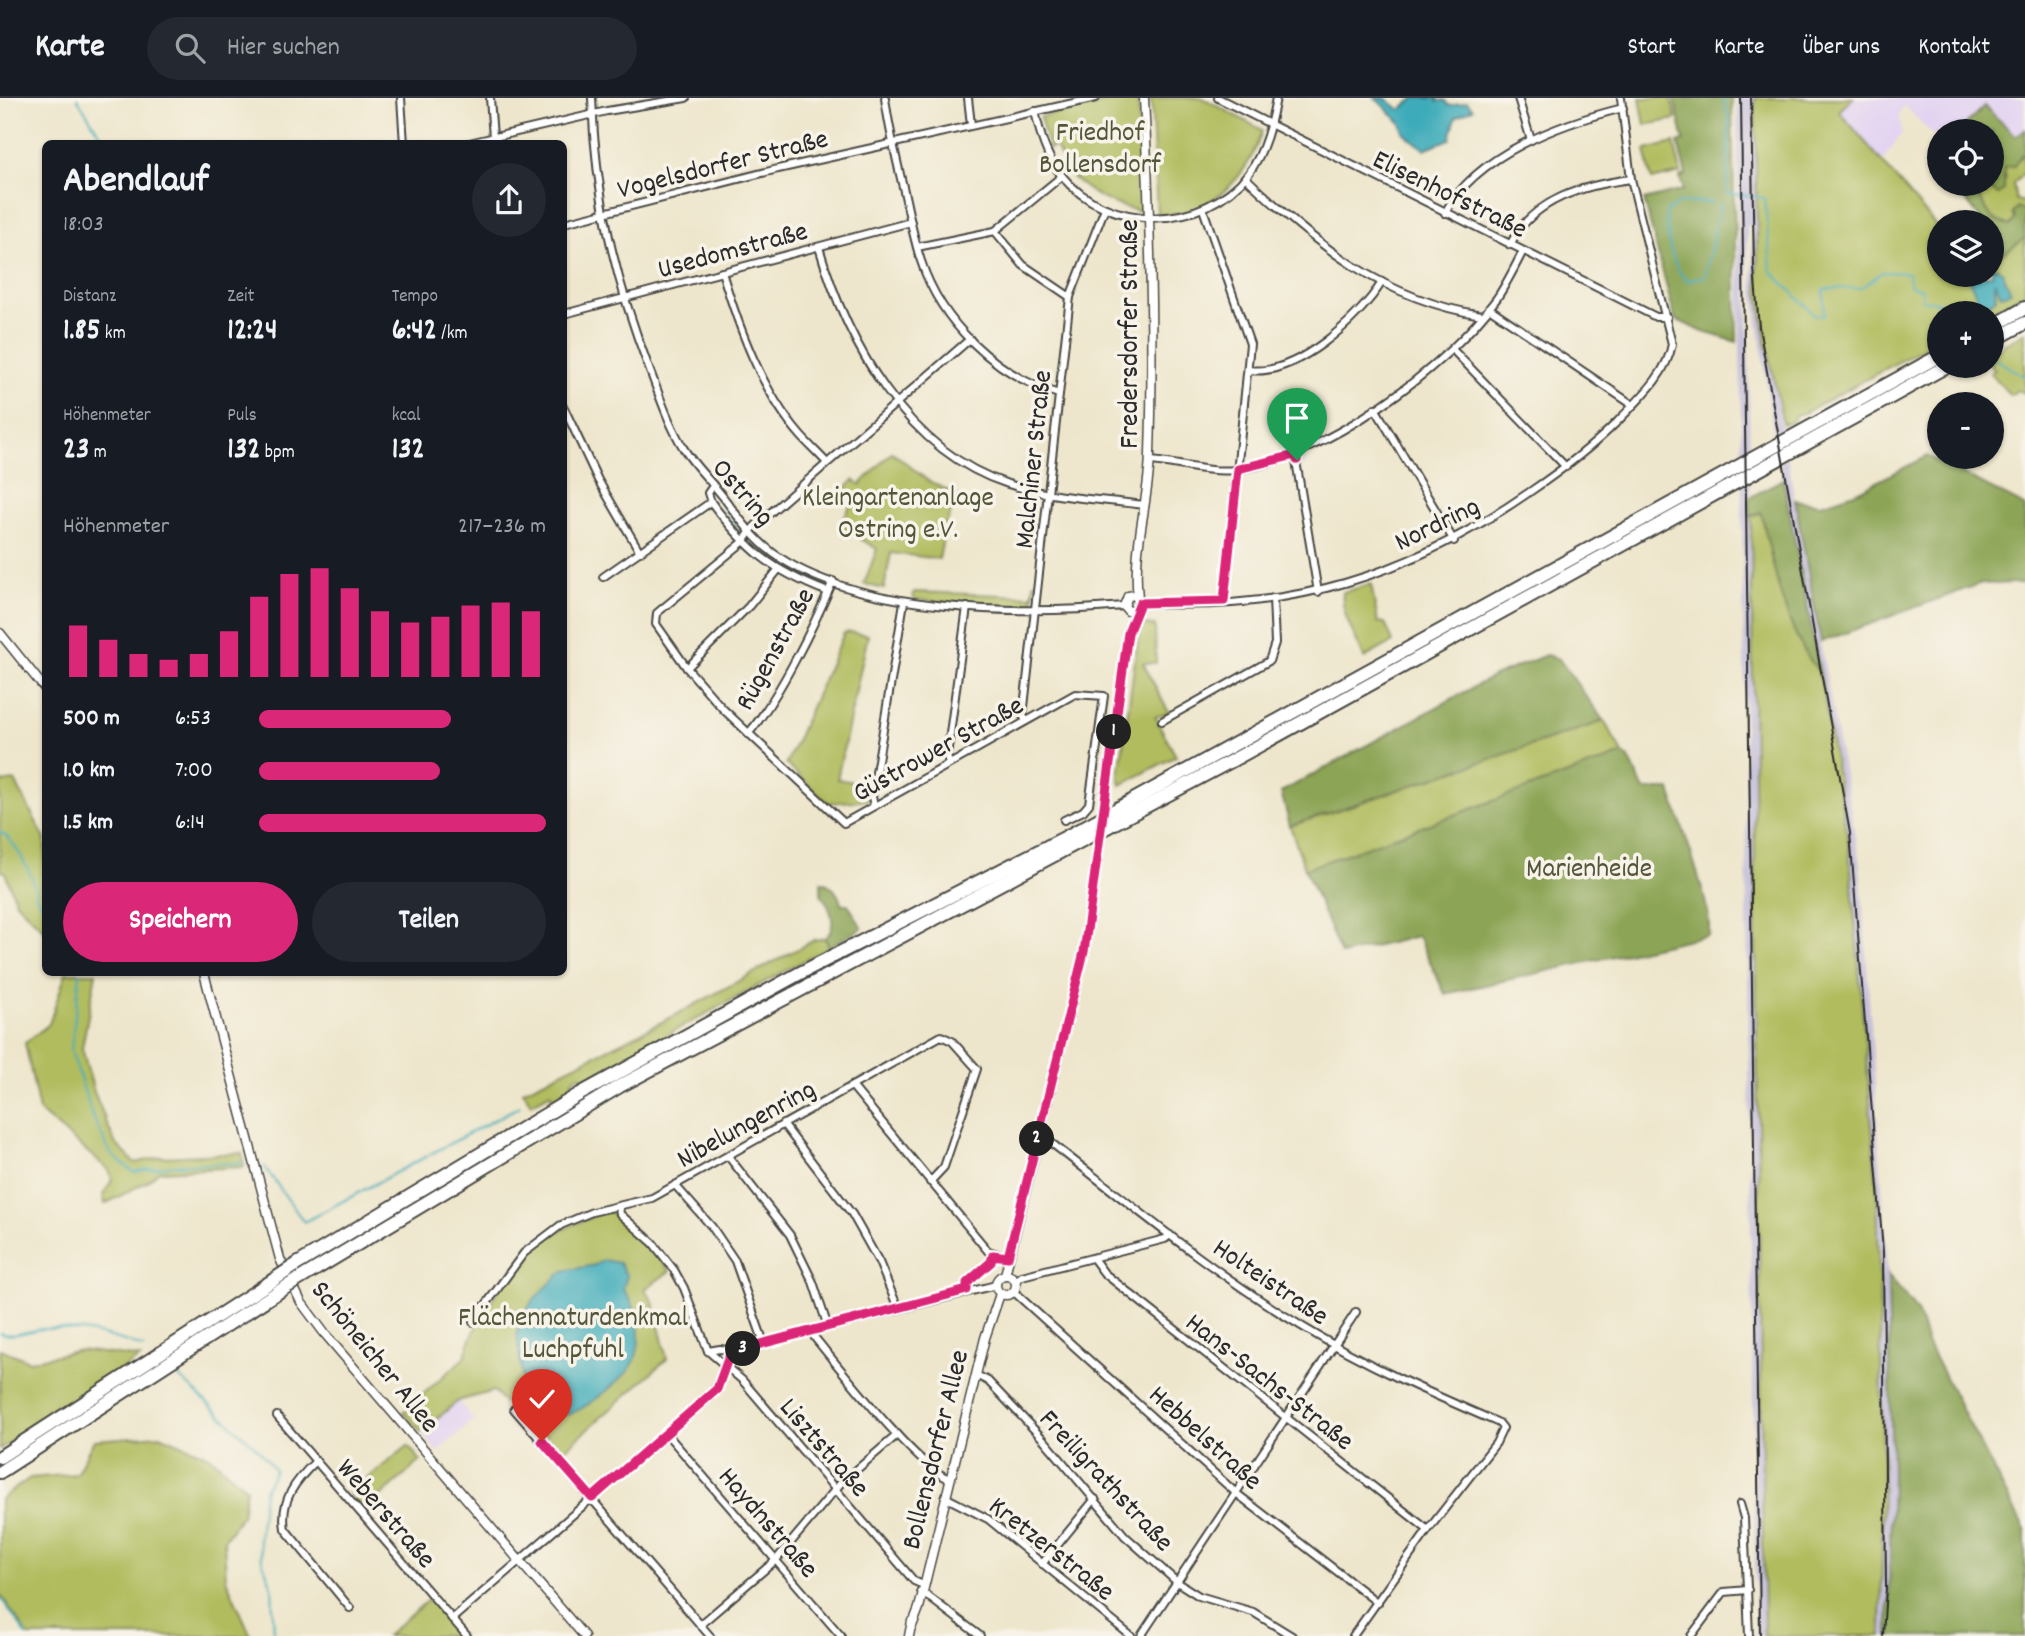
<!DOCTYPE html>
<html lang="de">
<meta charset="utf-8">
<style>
:root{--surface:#171b24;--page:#242831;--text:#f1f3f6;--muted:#9ea1a6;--line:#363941;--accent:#db2777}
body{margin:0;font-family:Dekko,sans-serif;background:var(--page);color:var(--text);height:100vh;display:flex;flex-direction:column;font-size:26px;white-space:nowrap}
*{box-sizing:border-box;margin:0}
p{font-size:23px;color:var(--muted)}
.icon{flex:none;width:38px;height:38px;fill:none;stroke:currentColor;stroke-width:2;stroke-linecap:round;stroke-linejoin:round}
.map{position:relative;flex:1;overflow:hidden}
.side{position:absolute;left:42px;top:42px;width:525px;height:836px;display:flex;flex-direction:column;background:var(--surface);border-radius:10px;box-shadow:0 2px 5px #0004}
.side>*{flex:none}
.tools{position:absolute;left:1927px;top:21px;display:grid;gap:14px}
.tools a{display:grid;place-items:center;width:77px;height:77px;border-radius:50%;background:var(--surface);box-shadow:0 2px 5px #0004;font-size:35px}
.pin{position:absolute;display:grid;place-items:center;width:60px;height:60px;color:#fff;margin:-72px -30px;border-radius:50% 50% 50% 0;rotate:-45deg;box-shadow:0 0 7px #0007}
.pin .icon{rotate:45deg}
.km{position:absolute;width:35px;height:35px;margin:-18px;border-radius:50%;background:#222;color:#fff;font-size:19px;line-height:35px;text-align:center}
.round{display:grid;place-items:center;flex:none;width:74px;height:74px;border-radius:37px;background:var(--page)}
.summary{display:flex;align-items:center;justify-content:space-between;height:119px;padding:0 21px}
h1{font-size:38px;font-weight:700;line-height:52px}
.metrics{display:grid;grid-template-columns:repeat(3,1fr);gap:10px;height:119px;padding:7px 21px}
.metrics div{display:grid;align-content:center}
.metrics b{font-size:30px;font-weight:700}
.metrics small{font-size:19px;font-weight:400}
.metrics p{font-size:19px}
.chart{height:196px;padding:14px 21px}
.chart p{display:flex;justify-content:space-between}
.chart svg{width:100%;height:126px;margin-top:7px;stroke:var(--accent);stroke-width:6}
.cta{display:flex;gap:14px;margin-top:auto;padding:14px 21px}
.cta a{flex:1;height:80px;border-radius:42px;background:var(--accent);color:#fff;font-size:28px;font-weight:700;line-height:80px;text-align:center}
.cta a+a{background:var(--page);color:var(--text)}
ul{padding:0 21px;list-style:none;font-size:23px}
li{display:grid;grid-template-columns:112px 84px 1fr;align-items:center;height:52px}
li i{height:18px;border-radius:9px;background:var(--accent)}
header{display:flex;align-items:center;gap:42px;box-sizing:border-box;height:98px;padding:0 35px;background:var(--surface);border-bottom:2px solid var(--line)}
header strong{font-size:33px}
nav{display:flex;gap:38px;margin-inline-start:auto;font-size:24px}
.search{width:490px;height:63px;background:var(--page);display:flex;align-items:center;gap:18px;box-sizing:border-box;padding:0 24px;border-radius:38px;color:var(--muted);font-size:26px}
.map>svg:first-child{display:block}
.built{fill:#e3d3f2}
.industrial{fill:#c6c0da}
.green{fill:#b0bc5d;stroke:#6e7444;stroke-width:2}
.forest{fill:#8ca454;stroke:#5c6840;stroke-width:2}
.water{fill:#3cabb9;stroke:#346b72;stroke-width:2}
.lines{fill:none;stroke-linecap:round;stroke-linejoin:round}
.stream{stroke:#3cabb9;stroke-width:2}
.minor-casing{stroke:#484743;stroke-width:10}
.tertiary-casing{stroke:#484743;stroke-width:11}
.motorway-casing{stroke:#484743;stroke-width:16}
.minor{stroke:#fff;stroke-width:6}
.tertiary{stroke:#fff;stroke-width:8}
.motorway{stroke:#fff;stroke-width:12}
.tram{stroke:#2b2b2b;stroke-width:2}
.rail{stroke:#2b2b2b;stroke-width:2}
.tertiary-bridge-casing{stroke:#484743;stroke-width:11;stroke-linecap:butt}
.motorway-bridge-casing{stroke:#484743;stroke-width:16;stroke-linecap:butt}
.tertiary-bridge{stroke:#fff;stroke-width:8}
.motorway-bridge{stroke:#fff;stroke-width:12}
.route-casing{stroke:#fff;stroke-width:14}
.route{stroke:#db2777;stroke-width:9}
.labels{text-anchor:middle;stroke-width:7;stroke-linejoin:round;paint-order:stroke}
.park-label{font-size:28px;fill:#53563a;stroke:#f7f3e8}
.street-label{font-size:28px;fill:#2b2b2b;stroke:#f7f3e8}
</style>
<header>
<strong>Karte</strong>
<div class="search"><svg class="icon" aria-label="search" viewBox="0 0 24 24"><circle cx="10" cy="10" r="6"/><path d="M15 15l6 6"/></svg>Hier suchen</div>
<nav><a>Start</a><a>Karte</a><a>Über uns</a><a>Kontakt</a></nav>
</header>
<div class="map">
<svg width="2025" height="1538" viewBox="0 0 2025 1538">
<rect width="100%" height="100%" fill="#f7f3e8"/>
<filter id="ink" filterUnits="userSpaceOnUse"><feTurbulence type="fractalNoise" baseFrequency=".0143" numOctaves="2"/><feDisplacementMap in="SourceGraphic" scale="14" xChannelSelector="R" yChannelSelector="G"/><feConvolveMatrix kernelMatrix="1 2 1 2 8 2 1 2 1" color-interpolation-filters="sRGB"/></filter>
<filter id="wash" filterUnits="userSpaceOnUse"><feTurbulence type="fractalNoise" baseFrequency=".00686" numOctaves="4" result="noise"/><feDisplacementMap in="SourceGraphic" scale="28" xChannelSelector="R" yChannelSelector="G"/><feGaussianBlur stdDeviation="1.57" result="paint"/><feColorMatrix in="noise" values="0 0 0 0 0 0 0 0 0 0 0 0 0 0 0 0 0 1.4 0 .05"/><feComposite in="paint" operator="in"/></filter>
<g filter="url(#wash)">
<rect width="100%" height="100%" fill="#eee6cc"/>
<g class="built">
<polygon points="1853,0 2025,0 2025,31 2016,38 1984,8 1959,33 1939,33 1939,43 1904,7 1899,17 1902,35 1882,64 1839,13"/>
<polygon points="458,1303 474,1322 437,1354 421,1334"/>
</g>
<polygon class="industrial" points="1737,0 1755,0 1758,187 1762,220 1860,766 1888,1177 1892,1377 1888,1538 1881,1538 1883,1355 1880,1148 1849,750 1808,509 1772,324 1753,188 1752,128 1747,127 1764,1538 1756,1538"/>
<g class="green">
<path d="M1126,0H1137L1138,6L1143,114C1107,106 1085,94 1060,67L1064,64L1055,48L1049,51L1040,19Z"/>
<path d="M1151,0H1203L1262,32C1249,79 1209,120 1157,116Z"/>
<polygon points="1640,0 1671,0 1676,21 1645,27"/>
<polygon points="1755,0 1853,0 1839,13 1939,131 1939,177 1977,177 1970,183 1996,200 1994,181 1998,169 1992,169 1992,162 1997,163 2006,152 2025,140 2025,195 1988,215 1939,215 1939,242 1804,315 1795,317 1793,324 1783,326 1766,243 1758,187"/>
<polygon points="1674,45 1681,75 1652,82 1645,52"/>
<polygon points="2023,56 2025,74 2013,86 2016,102 2025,104 2025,114 2018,110 2013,114 2015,121 2010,128 1992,120 1976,95 1985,86 1997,96 2006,81 2004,70"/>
<polygon points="2025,234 2025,295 2018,292 2010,297 1990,275 1995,272 1990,268 1992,254"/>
<polygon points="892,354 927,382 958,398 946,426 939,461 891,455 884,491 864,486 877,451 839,428 853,403 844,392 854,382 860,387"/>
<path d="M1761,414C1774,469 1783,531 1820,575L1849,750L1877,1091L1883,1355L1881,1538H1764L1751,419Z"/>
<polygon points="1035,483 1033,506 1029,509 915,502 913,497 914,494 1032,498"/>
<path d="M1371,486L1378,524L1385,525L1393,544L1364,560C1357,539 1340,517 1343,494Z"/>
<polygon points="1140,526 1155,528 1156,565 1143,565 1169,615 1155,619 1176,658 1121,687 1119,677"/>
<polygon points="850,534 868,537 837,681 871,687 869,702 828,705 786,666 844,535"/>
<polygon points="1604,623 1623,656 1305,771 1290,728"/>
<polygon points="15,683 45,741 45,833 16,804 5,774 0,772 0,685"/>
<polygon points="825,840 829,849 588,980 577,978 571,983 576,988 552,1001 551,995 531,1006 523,993 674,918 814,842"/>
<polygon points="66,875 96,875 82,950 94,994 115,1045 135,1065 161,1059 242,1055 244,1069 159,1073 148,1083 105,1106 103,1097 112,1082 109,1072 39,1013 25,945 49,926"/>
<path d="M605,1113C627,1117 656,1156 670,1173L645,1191L653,1204L667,1261L561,1355L514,1302L504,1305L494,1293L458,1303L421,1334L403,1314L465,1259C471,1231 510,1168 533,1150C554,1133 581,1124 605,1113Z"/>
<polygon points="0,1251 30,1263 80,1252 140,1260 0,1351"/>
<polygon points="160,1337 210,1358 246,1390 242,1417 224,1442 226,1481 251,1538 28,1538 0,1496 0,1401 30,1380 76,1376 94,1342"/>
<polygon points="408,1348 421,1363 364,1412 349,1395"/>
<polygon points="429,1501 461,1538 386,1538"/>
</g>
<g class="forest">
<polygon points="1674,0 1732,0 1737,244 1703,234 1675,221 1644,102 1683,92 1680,79 1686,77 1678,45 1684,43"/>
<polygon points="1984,8 2016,38 2025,31 2025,58 2022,56 2014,68 2004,70 2004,92 1998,96 1985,86 1976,95 1992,120 2010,128 2015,121 2013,114 2018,109 2025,114 2025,140 1993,163 1992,147 1996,141 1992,135 1992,124 1983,124 1957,91 1960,86 1992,86 1992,33 1959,33"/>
<polygon points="1927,358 2025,408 2025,485 1979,486 1821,544 1795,402 1821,406 1855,395"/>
<path d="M1783,381L1820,575C1783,531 1774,469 1761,414L1750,418L1749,400Z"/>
<polygon points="1546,557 1559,561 1604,623 1290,728 1281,694 1494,578"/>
<path d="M1623,656L1629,660L1644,692H1670C1678,719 1716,817 1708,837L1445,896L1418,838L1341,857L1305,771Z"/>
<path d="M821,784C832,786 839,796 841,806H848L862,830L829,849L825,840C839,829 830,808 821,796Z"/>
<polygon points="1888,1177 1917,1213 1927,1245 2025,1432 2025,1538 1888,1538 1892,1377"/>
</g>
<g class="water">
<polygon points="1375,0 1385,0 1400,12 1415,0 1438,0 1437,4 1445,2 1449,8 1467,4 1473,11 1456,19 1450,41 1424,51 1404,35 1401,25"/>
<polygon points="1992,169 2002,173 2011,194 2001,197 1994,183 1996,200 1982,211 1970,183 1977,177 1992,177"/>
<path d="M604,1162L619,1165L627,1178L623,1191C639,1210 643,1239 635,1262C629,1278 586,1311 569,1316C563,1318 554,1315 548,1314L523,1285L517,1237L520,1222L533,1202L563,1173L595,1167Z"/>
</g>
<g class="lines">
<g class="stream">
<polyline points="77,0 106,46"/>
<polyline points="1723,0 1729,21 1727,95 1765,100 1771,173 1815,217 1824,218 1824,191 1861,190 1882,174 1908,175 1911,188 1922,191 1922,202 1954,206 1964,215"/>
<path d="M1712,104L1679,105L1666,114C1666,134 1671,169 1687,183L1705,178L1720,106"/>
<polyline points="1992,259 2025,279"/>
<polyline points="717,400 741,434"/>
<polyline points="750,444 780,466 824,487"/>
<polyline points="836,490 855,496"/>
<path d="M0,734C14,740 37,784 36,799L46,811"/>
<polyline points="80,875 71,952 92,1017 111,1056 133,1074 174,1067 243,1065"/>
<polyline points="264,1068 304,1124 520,1008"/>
<path d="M0,1235C13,1240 29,1232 43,1231C76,1229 114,1238 144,1250"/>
<polyline points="177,1277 259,1352 275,1372 264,1393 259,1442 262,1462 272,1489 274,1538"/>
<polyline points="0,1499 27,1538"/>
</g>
</g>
</g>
<g filter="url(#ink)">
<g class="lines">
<g class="minor-casing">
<g id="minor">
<polyline points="401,0 404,46"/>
<polyline points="490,0 493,39"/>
<path d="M592,0C595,98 615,182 650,273C660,299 669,327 684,351C695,369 711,383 724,400C739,420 753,440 773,455C858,516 1024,517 1124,508"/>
<path d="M885,0C889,31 896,60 903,89C909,114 913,139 921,163C941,224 996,278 1059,296"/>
<polyline points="968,0 971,27"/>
<polyline points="1218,0 1656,219 1667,219"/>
<polyline points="1518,0 1531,42"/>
<path d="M1035,13C1040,36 1046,59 1061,77C1108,135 1204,133 1249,75C1265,53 1271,26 1276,0"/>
<polyline points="465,46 607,13 686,0"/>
<path d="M1245,79C1314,145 1383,202 1482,217"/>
<polyline points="1203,111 1250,246 1224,503"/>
<path d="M1445,115C1476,56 1562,25 1623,10"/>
<polyline points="564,125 778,71 1096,0"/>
<polyline points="995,133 1023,167 1070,199"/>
<path d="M1510,147C1532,101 1584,87 1631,81"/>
<path d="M819,149C847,245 906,353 1008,386C1052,400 1100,401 1145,407"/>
<polyline points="917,149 995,133 1062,78"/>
<path d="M722,174C739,230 762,294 801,338C809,347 819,356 827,365"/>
<polyline points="1489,210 1633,307"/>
<polyline points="564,216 911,124"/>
<polyline points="970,241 754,429 742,445 657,515 656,526 687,570 723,611 844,725 1075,596 1104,598 1089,706 1083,713 1064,722"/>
<polyline points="1452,251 1566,369"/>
<path d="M1249,272C1295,279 1360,220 1382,184"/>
<polyline points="564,310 598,382 640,454"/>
<polyline points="1375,310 1454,443"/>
<polyline points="1295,357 1318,494"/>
<path d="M1150,363C1177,365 1208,375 1235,372C1321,363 1448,269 1497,200C1507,185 1515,169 1523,153"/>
<path d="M711,404C748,453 771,472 828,494"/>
<polyline points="603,479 711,404 708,395 713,388"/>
<path d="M1140,505C1290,515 1409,478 1531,393C1562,372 1591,350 1618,323C1638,302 1667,277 1672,246L1631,81L1621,0"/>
<polyline points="687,570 749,508 778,472"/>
<polyline points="1026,622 1023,618 1070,199 1105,110"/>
<polyline points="1162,623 1269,563 1275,545 1273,500"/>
<path d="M748,636C779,600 814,527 833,483"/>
<polyline points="949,666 947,658 967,509"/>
<polyline points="874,708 872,699 904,504"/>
<polyline points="852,988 988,1153 1008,1159"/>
<polyline points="783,1026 852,1116 879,1164 898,1210"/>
<path d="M1038,1038L1045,1040C1129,1105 1211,1174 1303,1229C1365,1267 1432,1296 1499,1325L1503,1330L1496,1345L1428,1432L1353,1538"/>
<polyline points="728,1058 790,1137 813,1184 828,1229"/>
<polyline points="675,1087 712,1129 735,1163 764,1245"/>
<polyline points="619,1109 620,1116 653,1145 674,1172 684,1190 708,1253 742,1282 914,1483 923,1487"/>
<polyline points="1093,1160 1104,1175 1428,1432"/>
<polyline points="1015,1183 1022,1178 1165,1141 1170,1137"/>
<polyline points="967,1192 967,1185 991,1164 994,1157"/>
<polyline points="1014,1194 1236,1395 1378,1505"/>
<polyline points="473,1224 524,1155 561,1127 592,1114 652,1100 941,938 952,943 977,971 944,1069 930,1084"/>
<path d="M812,1233L815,1240C839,1269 920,1373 950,1381"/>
<polyline points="708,1253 720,1251 734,1253"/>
<polyline points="976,1277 988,1283 1045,1343 1125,1438 1177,1484 1199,1498 1253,1514 1292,1538"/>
<polyline points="514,1311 710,1538"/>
<polyline points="277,1318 467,1538"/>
<polyline points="666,1335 841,1538"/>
<path d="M316,1363C296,1382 280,1402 285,1431L350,1510"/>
<polyline points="945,1399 988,1421 1131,1538"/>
<polyline points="1740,1406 1744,1420 1749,1538"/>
<polyline points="1042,1466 1095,1401"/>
<polyline points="921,1493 980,1538"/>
<path d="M452,1521L709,1299C723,1285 721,1266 734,1253L996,1187"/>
<polyline points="700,1527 776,1462 840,1386 897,1337"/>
<polyline points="1141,1538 1356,1214"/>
<polyline points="1691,1538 1724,1494 1748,1492"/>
</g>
</g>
<g class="tertiary-casing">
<g id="tertiary">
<path d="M1138,499C1132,452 1149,403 1150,356C1154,237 1150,119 1144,0"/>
<polyline points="0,535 46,592"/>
<polyline points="1106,693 1128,535 1140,505 1135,497 1128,498 1124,508 1128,513 1135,513"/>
<polyline points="204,875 280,1161 301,1204 325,1236 584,1538"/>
<circle cx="1006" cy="1187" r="10"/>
<polyline points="1005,1177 1084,854 1097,761"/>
<polyline points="912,1528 919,1510 985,1240 1000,1196"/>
<polyline points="909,1538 912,1523"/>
</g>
</g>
<g class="motorway-casing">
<g id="motorway">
<polyline points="1992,229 2025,210"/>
<polyline points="1992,243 2025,225"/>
<polyline points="299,1165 580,996 802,874 1068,738 1939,258"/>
<polyline points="306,1177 620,988 1233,662 1947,268"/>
<polyline points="0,1359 272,1183"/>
<polyline points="0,1374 278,1194"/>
</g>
</g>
<use href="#minor" class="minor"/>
<use href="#tertiary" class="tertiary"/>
<use href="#motorway" class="motorway"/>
<polyline class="tram" points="1751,0 1754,170 1759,229 1850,735 1883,1154 1886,1490 1883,1538"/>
<polyline class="rail" points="1741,0 1760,1538"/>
<g class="tertiary-bridge-casing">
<polyline id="tertiary-bridge" points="1097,761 1106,693"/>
</g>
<g class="motorway-bridge-casing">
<g id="motorway-bridge">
<polyline points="272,1183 299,1165"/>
<polyline points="278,1194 306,1177"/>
</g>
</g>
<use href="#tertiary-bridge" class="tertiary-bridge"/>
<use href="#motorway-bridge" class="motorway-bridge"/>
</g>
</g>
<g class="lines" filter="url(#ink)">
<g class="route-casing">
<polyline id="route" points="542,1343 592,1400 717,1291 729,1258 734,1253 967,1192 967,1185 991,1164 993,1157 1008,1159 1084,854 1128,535 1140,505 1224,503 1238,371 1295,357 1297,362"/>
</g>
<use href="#route" class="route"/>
</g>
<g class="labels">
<g class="park-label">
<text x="1100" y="42">Friedhof<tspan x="1100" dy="32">Bollensdorf</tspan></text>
<text x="898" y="407">Kleingartenanlage<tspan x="898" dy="32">Ostring e.V.</tspan></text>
<text x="1589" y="778">Marienheide</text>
<text x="573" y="1227">Flächennaturdenkmal<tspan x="573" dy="32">Luchpfuhl</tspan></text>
</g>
<g class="street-label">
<text transform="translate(722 64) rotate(-14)" y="10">Vogelsdorfer Straße</text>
<text transform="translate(1451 94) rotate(26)" y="10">Elisenhofstraße</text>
<text transform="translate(732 150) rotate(-15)" y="10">Usedomstraße</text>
<text transform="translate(1127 236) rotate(-90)" y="10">Fredersdorfer Straße</text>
<text transform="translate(1031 361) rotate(-84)" y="10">Malchiner Straße</text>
<text transform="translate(745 393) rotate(49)" y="10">Ostring</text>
<text transform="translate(1436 424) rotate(-26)" y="10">Nordring</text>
<text transform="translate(773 550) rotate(-61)" y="10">Rügenstraße</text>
<text transform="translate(937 649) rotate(-29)" y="10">Güstrower Straße</text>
<text transform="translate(745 1024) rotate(-29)" y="10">Nibelungenring</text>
<text transform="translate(1272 1182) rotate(34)" y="10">Holteistraße</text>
<text transform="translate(377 1257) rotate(51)" y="10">Schöneicher Allee</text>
<text transform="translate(1271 1282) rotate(38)" y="10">Hans-Sachs-Straße</text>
<text transform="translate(1207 1338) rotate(42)" y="10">Hebbelstraße</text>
<text transform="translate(826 1348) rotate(49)" y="10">Lisztstraße</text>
<text transform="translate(933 1351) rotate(-76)" y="10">Bollensdorfer Allee</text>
<text transform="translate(1108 1381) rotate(47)" y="10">Freiligrathstraße</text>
<text transform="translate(388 1414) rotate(49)" y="10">Weberstraße</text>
<text transform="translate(770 1423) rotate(49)" y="10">Haydnstraße</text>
<text transform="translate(1053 1449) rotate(38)" y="10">Kretzerstraße</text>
</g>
</g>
</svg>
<div class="tools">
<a><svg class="icon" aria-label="locate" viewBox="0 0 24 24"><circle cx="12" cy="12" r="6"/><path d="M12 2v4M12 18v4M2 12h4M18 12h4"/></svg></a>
<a><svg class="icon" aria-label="layers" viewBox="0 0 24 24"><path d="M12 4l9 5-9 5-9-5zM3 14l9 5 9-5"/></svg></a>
<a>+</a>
<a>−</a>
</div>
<div class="pin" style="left:1297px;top:362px;background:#1e9e55"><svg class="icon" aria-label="arrive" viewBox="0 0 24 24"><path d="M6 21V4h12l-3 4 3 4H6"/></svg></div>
<div class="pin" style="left:542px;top:1343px;background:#d93025"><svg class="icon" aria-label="check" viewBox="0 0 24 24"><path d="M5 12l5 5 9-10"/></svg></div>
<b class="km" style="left:1114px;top:634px">1</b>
<b class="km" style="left:1037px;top:1041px">2</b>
<b class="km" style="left:743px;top:1251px">3</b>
<section class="side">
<div class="summary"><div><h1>Abendlauf</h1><p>18:03</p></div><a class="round"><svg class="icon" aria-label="share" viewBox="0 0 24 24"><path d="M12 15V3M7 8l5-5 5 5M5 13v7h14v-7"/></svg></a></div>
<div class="metrics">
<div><p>Distanz</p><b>1.85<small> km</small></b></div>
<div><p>Zeit</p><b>12:24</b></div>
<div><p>Tempo</p><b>6:42<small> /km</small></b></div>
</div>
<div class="metrics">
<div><p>Höhenmeter</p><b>23<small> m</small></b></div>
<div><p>Puls</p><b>132<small> bpm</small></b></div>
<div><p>kcal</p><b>132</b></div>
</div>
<div class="chart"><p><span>Höhenmeter</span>217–236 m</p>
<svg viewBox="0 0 160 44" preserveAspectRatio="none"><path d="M5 44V26M15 44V31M25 44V36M35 44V38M45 44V36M55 44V28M65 44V16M75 44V8M85 44V6M95 44V13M105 44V21M115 44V25M125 44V23M135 44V19M145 44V18M155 44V21"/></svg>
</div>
<ul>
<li><b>500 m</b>6:53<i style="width:67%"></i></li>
<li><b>1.0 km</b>7:00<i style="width:63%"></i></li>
<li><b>1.5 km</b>6:14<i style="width:100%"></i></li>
</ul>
<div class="cta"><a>Speichern</a><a>Teilen</a></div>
</section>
</div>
